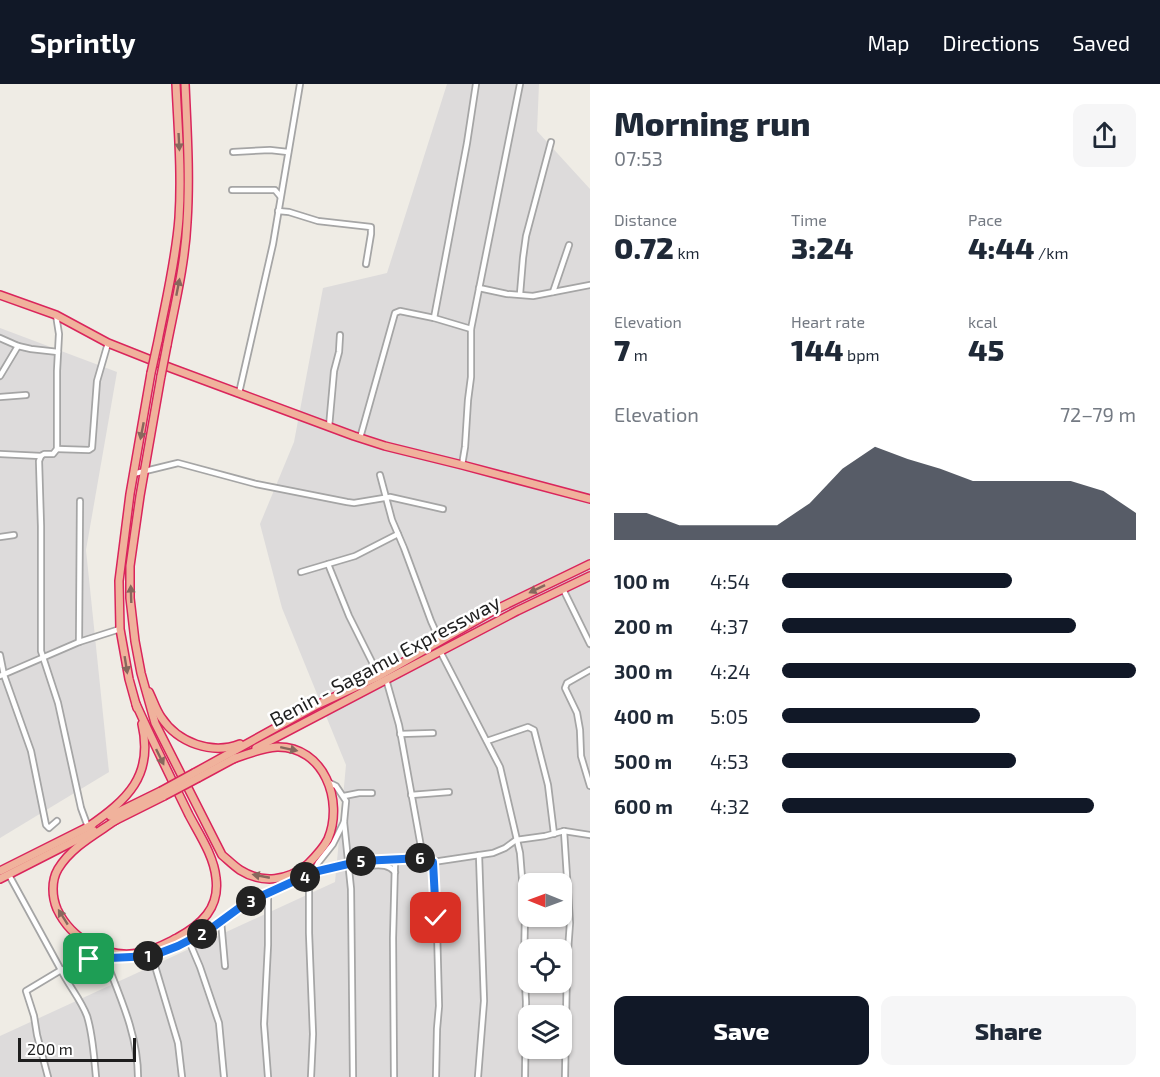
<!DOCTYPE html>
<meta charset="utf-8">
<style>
:root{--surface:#fff;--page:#f6f6f7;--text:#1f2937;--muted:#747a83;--accent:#111827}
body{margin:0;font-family:"Exo 2",sans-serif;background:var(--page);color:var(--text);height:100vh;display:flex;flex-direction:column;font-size:22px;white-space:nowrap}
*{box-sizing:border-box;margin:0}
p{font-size:20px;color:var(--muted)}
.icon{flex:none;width:33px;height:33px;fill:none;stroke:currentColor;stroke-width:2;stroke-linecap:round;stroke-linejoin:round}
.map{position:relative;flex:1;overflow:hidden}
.drawer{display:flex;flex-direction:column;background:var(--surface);width:570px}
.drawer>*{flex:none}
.needle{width:39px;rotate:271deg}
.controls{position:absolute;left:518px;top:789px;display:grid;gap:12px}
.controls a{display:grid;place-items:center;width:54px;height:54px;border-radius:12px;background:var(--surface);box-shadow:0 2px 4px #0004;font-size:30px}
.scale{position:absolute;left:18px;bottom:15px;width:118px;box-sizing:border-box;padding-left:6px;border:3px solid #1e1e1e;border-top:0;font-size:16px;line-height:21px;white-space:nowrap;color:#1e1e1e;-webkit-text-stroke:4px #fff;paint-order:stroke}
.pin{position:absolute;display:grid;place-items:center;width:51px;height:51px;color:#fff;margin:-26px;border-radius:12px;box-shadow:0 3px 9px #0006}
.km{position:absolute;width:30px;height:30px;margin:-15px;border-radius:50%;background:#222;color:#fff;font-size:16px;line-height:30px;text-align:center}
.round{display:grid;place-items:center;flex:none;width:63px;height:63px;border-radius:12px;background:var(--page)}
.head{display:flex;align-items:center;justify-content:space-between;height:102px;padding:0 24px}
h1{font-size:33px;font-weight:800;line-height:45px}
.figures{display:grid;grid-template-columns:repeat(3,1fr);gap:9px;height:102px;padding:6px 24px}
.figures div{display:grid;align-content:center}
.figures b{font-size:30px;font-weight:800}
.figures small{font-size:16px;font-weight:400}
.figures p{font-size:16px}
.chart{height:168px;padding:12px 24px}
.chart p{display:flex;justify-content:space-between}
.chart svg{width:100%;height:108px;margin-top:6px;fill:var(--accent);opacity:.7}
.action{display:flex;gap:12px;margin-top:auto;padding:12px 24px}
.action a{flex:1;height:69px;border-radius:12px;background:var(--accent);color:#fff;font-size:24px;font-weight:800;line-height:69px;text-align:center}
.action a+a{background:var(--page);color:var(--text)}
ul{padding:0 24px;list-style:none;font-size:20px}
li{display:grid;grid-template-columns:96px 72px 1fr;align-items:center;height:45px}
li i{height:15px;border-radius:8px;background:var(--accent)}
header{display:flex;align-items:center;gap:36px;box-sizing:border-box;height:84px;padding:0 30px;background:var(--accent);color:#fff}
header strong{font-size:28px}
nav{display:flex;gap:33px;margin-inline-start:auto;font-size:21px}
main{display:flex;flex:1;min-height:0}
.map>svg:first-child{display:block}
.residential{fill:#dddbdb;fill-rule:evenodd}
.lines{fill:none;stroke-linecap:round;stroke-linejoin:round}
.minor-casing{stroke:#a5a5a5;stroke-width:8}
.trunk-casing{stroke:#da255c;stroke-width:10}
.minor{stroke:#fff;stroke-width:4.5}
.trunk{stroke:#f0b29c;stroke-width:7}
.trunk-bridge-casing{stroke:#da255c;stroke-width:10;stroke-linecap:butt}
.trunk-bridge{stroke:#f0b29c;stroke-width:7}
.oneway{fill:#87685d}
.route-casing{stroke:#fff;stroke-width:12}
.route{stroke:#1a73e8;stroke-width:8}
.labels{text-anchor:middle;stroke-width:5;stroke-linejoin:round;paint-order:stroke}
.street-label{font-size:20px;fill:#1e1e1e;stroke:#fff}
</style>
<header>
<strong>Sprintly</strong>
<nav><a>Map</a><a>Directions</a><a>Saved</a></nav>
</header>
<main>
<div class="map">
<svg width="590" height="993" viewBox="0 0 590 993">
<rect width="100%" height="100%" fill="#efece5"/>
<g class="residential">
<path d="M447,0H539L537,47L590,105V993H0V952L335,798L346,681L282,524L260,440L294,358L323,204L387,189ZM528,800H561V832H528ZM528,866H561V898H528ZM528,932H561V964H528Z"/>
<polygon points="0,244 117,288 86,466 109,688 0,754"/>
</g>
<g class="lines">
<g class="minor-casing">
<g id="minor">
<polyline points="233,68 270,66 288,68"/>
<polyline points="232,106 275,106 280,112"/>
<polyline points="278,127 289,128 318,137 371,143 371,150 366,180"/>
<polyline points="479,204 507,210 533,212 590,201"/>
<polyline points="553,208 569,161"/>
<polyline points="520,210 523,174 526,152 551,58"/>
<polyline points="434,234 467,59 476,0"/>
<polyline points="0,254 18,262 31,265 58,268"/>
<polyline points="0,292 18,262"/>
<polyline points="239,309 273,160 300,0"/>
<polyline points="0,313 26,311"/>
<polyline points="329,343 334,287 339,268 340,251"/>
<polyline points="360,354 395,229 400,227 434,234 471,245"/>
<polyline points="57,365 89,366 92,364 97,297 108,259"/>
<polyline points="0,370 41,372 44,370 53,370 57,365 57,287 59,250 56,231"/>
<polyline points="41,372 39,377 41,442 41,567 58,619 81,724 88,743"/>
<polyline points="462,381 465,363 468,316 471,293 471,245 520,0"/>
<polyline points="133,390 178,379 256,400 347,418 354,419 390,413 443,425"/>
<polyline points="380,391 392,436 404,464 431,537 440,557"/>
<polyline points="0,453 14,451"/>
<polyline points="328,480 349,532 379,592"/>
<polyline points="301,488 355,472 398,450"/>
<polyline points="563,505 590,560"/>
<polyline points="79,558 80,417"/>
<polyline points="440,567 500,683 520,769 525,832 524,878 526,918 525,993"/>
<polyline points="0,571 4,591 31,667 46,741 49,744 57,737"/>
<polyline points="590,586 567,599 565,604 577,629 580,646 581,672 590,702"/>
<polyline points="0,592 79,558 120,545"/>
<polyline points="386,595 399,641 423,774"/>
<polyline points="400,650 433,649"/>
<polyline points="487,657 528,643 534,646 548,701 554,750"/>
<polyline points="328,698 336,702 346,717 344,738 351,805 353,993"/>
<polyline points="411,711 449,708"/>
<polyline points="344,712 359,709 372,709"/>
<polyline points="564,747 570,839 567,880 565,993"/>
<polyline points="394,775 423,774 433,778 493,769 505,764 516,756 545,752 564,747 590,751"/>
<polyline points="433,778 436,807 439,922 437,945 436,993"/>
<path d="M356,779C369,786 384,775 395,788"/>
<polyline points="314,788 318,779 333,760 344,738"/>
<polyline points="9,791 61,886 89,875 152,872 178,862 189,857 209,846 239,824 257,814 314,788 361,777 394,775 395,779 393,854 394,993"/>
<polyline points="309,791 309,849 313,950 311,993"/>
<polyline points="221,837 225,882"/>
<polyline points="189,857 200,883 219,939 224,993"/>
<polyline points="152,872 178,959 182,993"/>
<path d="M105,874C120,913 138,951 138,993"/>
<path d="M48,993L37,951L34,932L26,907L61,886C69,902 81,916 87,932C93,951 94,973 96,993"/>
<polyline points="268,993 264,940 268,861 268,809"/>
<polyline points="478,993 484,917 479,771"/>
</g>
</g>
<g class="trunk-casing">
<g id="trunk">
<polyline points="0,211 56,231 108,259 171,284 354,352 385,362 462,381 590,415"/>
<path d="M158,257C166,216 176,175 179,134C182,89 178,44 176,0"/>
<path d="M167,261C175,220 185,180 187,138C190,92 187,46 185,0"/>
<path d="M161,292L140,412L130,482V514L135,557L141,589L155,639L222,771C228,776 234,782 240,786C262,800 288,797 308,780C315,773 323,765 328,755C344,717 324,662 277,663C262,664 247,670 233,675"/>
<path d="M149,608C153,616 156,626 161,633C178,659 212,671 240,660"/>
<polyline points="137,624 129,595 120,545 119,497 130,410 151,289"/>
<polyline points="256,664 517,527 590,492"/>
<polyline points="194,689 317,621 379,592 493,527 590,480"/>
<polyline points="198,694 235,674"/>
<polyline points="110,732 161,707"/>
<path d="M116,736C96,750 71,763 58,785C51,797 52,813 57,825C71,855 106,875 139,869C153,867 165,860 177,854C201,841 220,824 216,794C214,772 199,750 189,731C171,694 153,658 136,620"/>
<polyline points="114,737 164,712"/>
<path d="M88,743C127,716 154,692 142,640"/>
<polyline points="0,787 92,741"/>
<polyline points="0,795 94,747"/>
</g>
</g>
<use href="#minor" class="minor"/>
<use href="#trunk" class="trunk"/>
<g class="trunk-bridge-casing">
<g id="trunk-bridge">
<polyline points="151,289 158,257"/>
<polyline points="161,292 167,261"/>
<polyline points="161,707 194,689"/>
<polyline points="164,712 198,694"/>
</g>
</g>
<use href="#trunk-bridge" class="trunk-bridge"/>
</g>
<defs><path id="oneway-solid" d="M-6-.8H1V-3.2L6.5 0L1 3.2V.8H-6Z" transform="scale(1.5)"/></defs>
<g class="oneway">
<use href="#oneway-solid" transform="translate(179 58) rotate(87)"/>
<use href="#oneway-solid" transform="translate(178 203) rotate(-79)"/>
<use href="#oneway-solid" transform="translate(142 347) rotate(101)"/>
<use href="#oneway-solid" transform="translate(537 505) rotate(154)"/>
<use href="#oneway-solid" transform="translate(131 510) rotate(-92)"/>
<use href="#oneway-solid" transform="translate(126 581) rotate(81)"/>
<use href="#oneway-solid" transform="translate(289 665) rotate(12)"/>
<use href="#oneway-solid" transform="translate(160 673) rotate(64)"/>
<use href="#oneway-solid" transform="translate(261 792) rotate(-169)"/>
<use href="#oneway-solid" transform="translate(63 833) rotate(-122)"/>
</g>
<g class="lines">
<g class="route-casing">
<polyline id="route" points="89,875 152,872 178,862 209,846 239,824 257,814 314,788 361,777 423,774 433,778 436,834"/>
</g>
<use href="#route" class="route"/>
</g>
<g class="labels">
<g class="street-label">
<text transform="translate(385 577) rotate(-28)" y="7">Benin - Sagamu Expressway</text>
</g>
</g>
</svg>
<div class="controls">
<a><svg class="needle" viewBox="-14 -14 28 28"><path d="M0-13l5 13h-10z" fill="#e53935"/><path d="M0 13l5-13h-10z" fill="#747a83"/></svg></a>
<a><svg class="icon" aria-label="locate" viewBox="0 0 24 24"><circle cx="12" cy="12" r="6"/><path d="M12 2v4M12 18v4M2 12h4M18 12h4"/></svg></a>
<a><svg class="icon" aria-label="layers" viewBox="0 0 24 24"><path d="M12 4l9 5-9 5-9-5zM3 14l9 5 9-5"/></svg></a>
</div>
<div class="scale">200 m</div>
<div class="pin" style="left:89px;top:875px;background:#1e9e55"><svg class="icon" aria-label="arrive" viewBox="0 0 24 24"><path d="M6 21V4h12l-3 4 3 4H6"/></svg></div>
<div class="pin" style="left:436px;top:834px;background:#d93025"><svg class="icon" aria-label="check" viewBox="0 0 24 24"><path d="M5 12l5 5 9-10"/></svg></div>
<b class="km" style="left:148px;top:872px">1</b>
<b class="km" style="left:202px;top:850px">2</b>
<b class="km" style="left:251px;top:817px">3</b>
<b class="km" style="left:305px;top:793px">4</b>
<b class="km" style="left:361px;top:777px">5</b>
<b class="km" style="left:420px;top:774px">6</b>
</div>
<section class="drawer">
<div class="head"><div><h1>Morning run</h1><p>07:53</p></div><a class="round"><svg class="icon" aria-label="share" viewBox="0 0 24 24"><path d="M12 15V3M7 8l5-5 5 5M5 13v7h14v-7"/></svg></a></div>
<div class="figures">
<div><p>Distance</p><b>0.72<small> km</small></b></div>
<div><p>Time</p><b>3:24</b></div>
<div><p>Pace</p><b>4:44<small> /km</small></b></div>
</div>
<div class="figures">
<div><p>Elevation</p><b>7<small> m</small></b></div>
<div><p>Heart rate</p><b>144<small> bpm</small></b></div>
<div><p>kcal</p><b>45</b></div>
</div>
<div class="chart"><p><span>Elevation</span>72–79 m</p>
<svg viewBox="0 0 160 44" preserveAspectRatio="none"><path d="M0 44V33L10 33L20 38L30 38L40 38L50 38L60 29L70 15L80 6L90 11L100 15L110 20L120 20L130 20L140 20L150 24L160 33V44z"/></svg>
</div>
<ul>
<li><b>100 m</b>4:54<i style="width:65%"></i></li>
<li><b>200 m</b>4:37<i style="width:83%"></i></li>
<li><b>300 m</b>4:24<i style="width:100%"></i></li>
<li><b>400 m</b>5:05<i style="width:56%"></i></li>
<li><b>500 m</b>4:53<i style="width:66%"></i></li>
<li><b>600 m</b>4:32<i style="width:88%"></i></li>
</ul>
<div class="action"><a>Save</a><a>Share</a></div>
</section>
</main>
